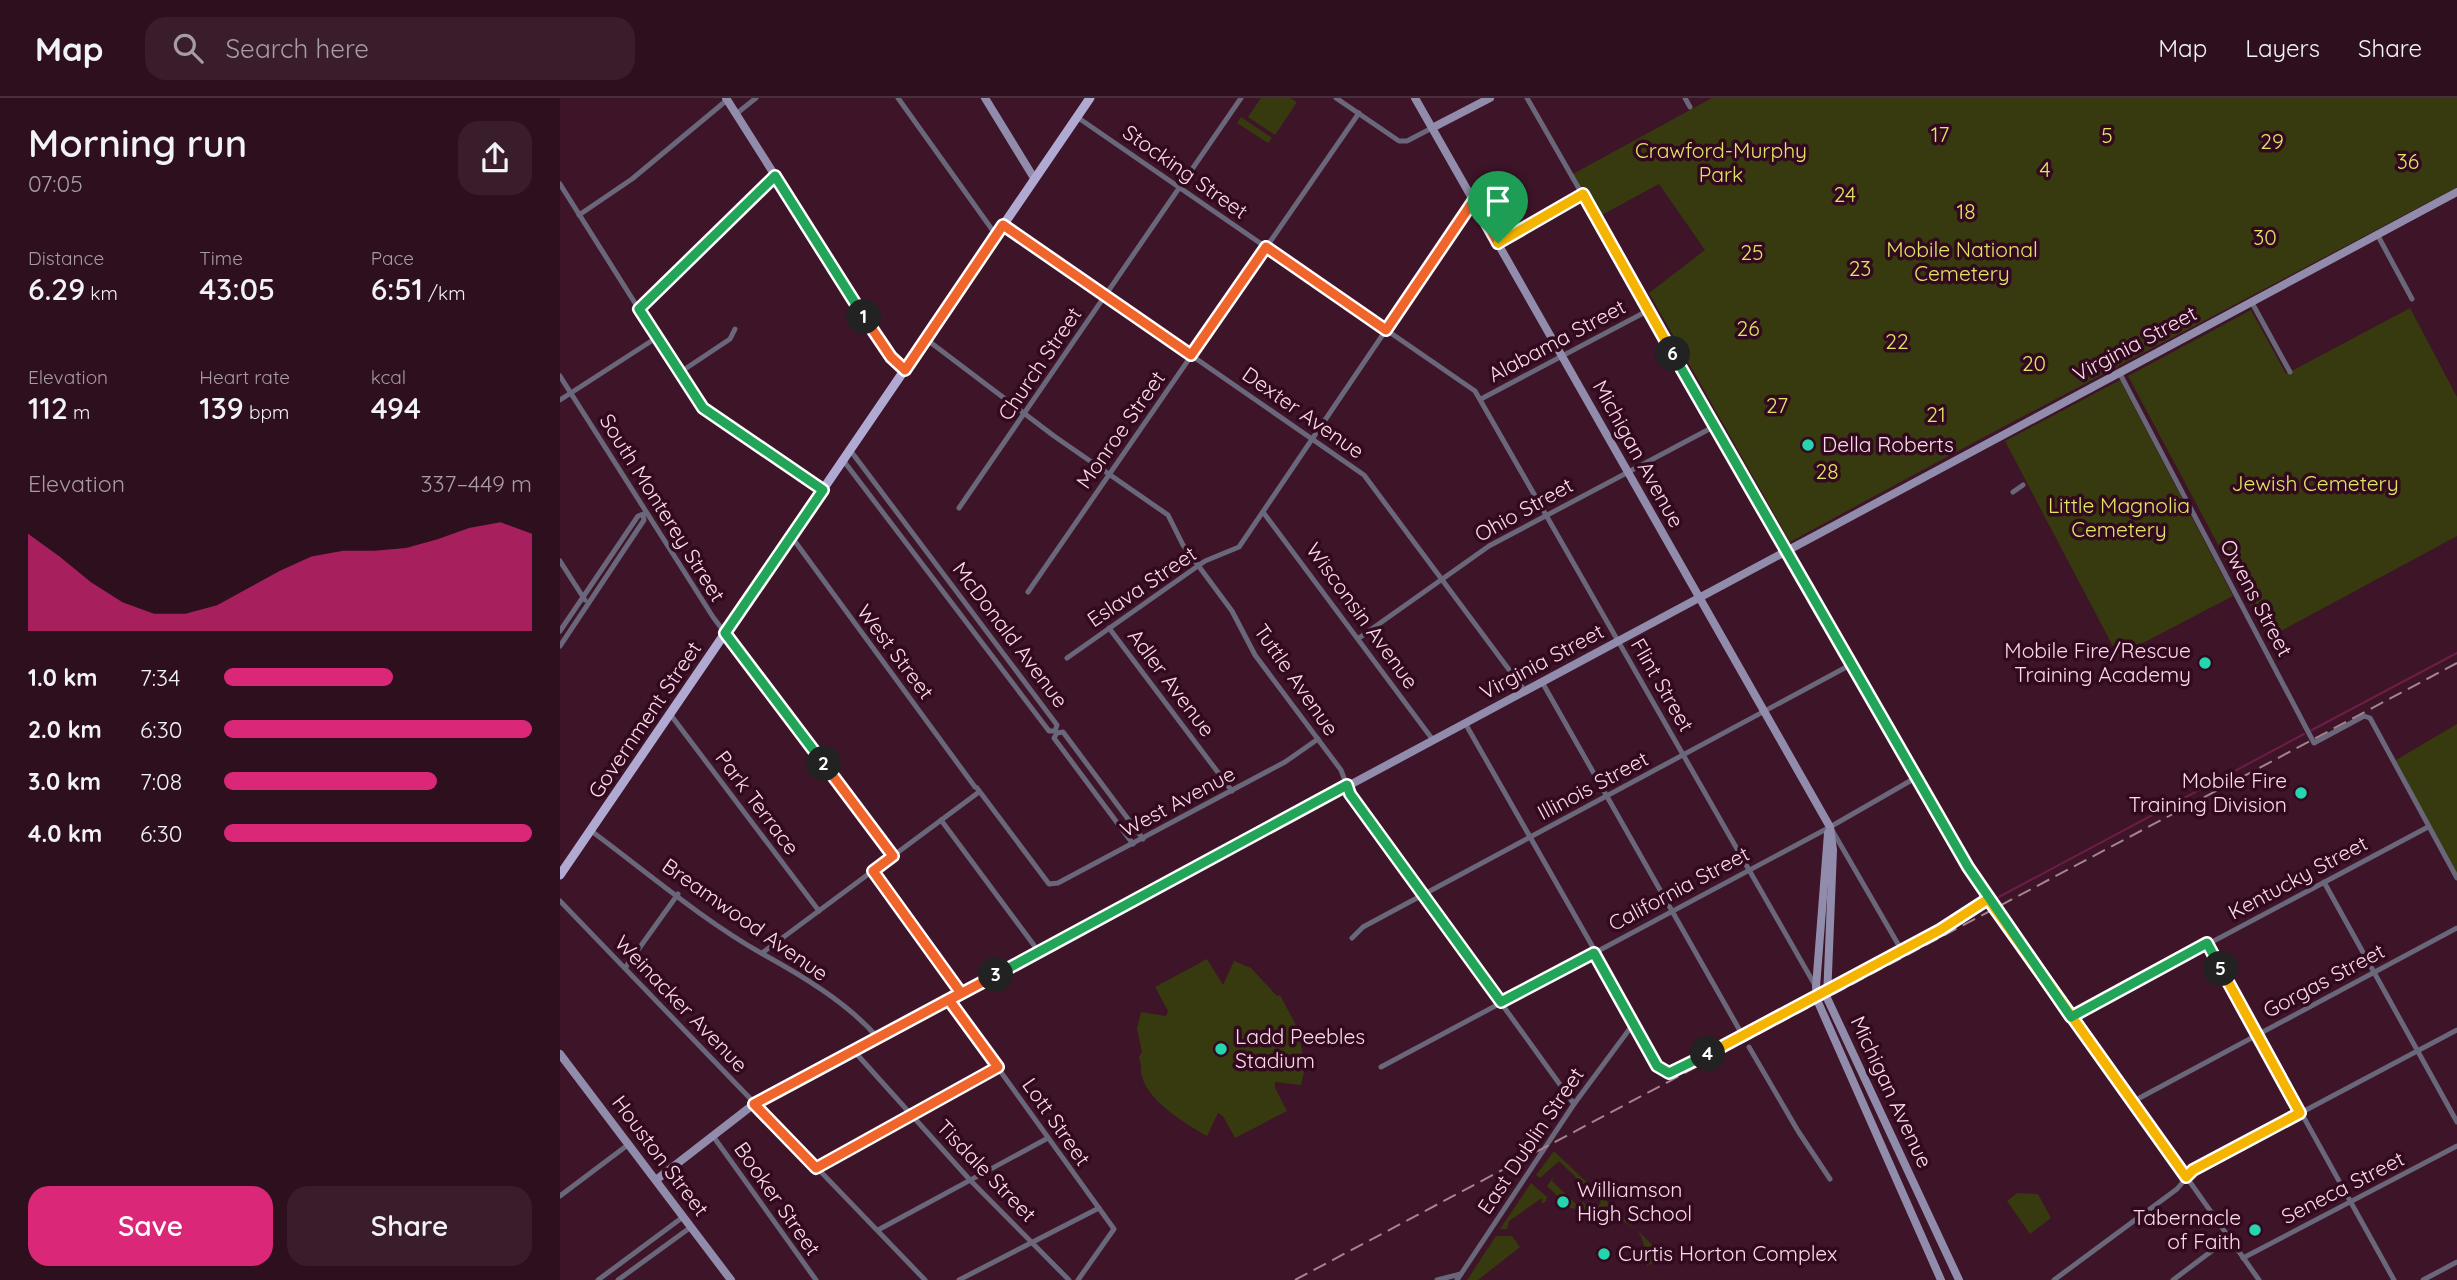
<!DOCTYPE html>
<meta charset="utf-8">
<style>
:root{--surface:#2e0f1e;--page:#3a1d2b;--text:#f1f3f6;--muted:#a79ca4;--line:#492f3c;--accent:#db2777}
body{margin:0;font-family:Quicksand,sans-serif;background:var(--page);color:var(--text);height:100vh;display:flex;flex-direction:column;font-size:26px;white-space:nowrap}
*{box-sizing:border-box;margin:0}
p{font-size:23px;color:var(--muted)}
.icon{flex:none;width:38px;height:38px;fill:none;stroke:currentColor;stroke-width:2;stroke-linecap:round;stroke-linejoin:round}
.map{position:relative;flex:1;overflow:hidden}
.panel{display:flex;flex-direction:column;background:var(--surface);width:560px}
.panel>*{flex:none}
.pin{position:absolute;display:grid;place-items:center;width:60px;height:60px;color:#fff;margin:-72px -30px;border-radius:50% 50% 50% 0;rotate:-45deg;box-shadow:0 0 7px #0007}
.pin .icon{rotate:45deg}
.km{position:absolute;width:35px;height:35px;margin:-18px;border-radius:50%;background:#222;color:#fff;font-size:19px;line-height:35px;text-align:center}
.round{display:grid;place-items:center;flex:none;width:74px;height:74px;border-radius:21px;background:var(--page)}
.headline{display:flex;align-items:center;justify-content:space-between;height:119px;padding:0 28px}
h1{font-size:38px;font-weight:600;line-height:52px}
.figures{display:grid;grid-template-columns:repeat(3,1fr);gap:10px;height:119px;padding:7px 28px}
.figures div{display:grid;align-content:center}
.figures b{font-size:30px;font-weight:600}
.figures small{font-size:19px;font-weight:400}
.figures p{font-size:19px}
.chart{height:196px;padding:14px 28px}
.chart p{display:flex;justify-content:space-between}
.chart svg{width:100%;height:126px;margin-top:7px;fill:var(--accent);opacity:.7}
.cta{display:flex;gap:14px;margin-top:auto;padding:14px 28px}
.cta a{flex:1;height:80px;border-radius:21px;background:var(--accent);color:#fff;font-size:28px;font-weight:600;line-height:80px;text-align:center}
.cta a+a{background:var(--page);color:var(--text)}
ul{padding:0 28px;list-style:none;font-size:23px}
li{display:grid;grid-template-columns:112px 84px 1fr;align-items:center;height:52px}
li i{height:18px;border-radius:9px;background:var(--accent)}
header{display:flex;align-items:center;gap:42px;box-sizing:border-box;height:98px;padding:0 35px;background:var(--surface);border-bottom:2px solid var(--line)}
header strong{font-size:33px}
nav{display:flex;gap:38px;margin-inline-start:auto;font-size:24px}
.search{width:490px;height:63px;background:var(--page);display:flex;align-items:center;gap:18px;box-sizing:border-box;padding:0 24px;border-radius:21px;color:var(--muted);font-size:26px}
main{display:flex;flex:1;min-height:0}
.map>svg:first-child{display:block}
.green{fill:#373a0e}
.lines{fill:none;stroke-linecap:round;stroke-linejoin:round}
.stream{stroke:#6f1d48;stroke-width:2}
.street{stroke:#6a677b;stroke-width:5}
.secondary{stroke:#918cac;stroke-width:8}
.primary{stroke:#b0a9d2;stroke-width:9}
.rail{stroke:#a58392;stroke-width:2;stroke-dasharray:14 7;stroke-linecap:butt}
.split-1-casing{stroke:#fff;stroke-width:14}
.split-2-casing{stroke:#fff;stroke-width:14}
.split-3-casing{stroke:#fff;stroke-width:14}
.split-4-casing{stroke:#fff;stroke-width:14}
.split-5-casing{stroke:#fff;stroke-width:14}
.split-6-casing{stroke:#fff;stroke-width:14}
.split-7-casing{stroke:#fff;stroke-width:14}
.split-1{stroke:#f0652b;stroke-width:9}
.split-2{stroke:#22a559;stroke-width:9}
.split-3{stroke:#f0652b;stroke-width:9}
.split-4{stroke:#22a559;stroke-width:9}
.split-5{stroke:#f5b400;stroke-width:9}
.split-6{stroke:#22a559;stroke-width:9}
.split-7{stroke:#f5b400;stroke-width:9}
.poi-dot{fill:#25d5ae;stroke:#32091e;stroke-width:2.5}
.labels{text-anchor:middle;stroke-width:7;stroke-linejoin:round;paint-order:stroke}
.park-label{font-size:21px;fill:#dee765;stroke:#32091e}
.street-label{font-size:21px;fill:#f9dce7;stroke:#32091e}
.poi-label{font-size:21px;fill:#f9dce7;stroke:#32091e;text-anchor:start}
</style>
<header>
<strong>Map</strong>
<div class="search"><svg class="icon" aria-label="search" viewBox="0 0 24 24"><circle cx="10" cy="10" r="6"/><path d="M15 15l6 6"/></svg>Search here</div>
<nav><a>Map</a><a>Layers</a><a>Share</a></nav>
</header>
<main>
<section class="panel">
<div class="headline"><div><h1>Morning run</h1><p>07:05</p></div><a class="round"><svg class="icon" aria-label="share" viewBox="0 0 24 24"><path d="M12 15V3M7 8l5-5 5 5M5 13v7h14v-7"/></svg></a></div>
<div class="figures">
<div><p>Distance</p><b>6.29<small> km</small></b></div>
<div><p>Time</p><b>43:05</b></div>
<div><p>Pace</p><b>6:51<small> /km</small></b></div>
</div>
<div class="figures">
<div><p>Elevation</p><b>112<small> m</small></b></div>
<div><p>Heart rate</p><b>139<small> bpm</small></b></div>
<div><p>kcal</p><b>494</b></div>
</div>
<div class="chart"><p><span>Elevation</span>337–449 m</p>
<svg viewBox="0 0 160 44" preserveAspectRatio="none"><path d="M0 44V10L10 18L20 27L30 34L40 38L50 38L60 35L70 29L80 23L90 18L100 16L110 16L120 15L130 12L140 8L150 6L160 10V44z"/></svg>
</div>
<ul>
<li><b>1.0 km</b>7:34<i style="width:55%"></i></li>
<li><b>2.0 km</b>6:30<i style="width:100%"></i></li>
<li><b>3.0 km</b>7:08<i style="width:69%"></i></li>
<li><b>4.0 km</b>6:30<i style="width:100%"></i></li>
</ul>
<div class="cta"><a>Save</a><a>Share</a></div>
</section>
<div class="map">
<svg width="1897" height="1182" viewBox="0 0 1897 1182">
<rect width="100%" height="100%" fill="#3d1428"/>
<g class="green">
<polygon points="701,0 730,0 737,4 715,37 688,19"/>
<path d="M1152,0H1897V89C1675,207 1451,323 1230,444L1089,195L1145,152L1099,86L1040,118L1034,116L1011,77Z"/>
<polygon points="681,19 712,40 708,45 677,25"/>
<polygon points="1850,210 1897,299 1897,438 1708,540 1568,278 1691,212 1726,276"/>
<polygon points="1560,282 1673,498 1558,558 1445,343"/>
<polygon points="1897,626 1897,780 1836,662"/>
<path d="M647,861L663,887L674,863L691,870L717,898L720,897L738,931L745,970L741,987L715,984V990L727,1013L675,1040L663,1018L658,1015L647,1038C628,1027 584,1002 581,974C581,969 581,965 579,959L582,954L577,931L581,914L606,918L608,913L595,889Z"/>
<path d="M994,1053L1104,1158L1087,1168C1082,1160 1086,1155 1084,1147C1079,1121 1053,1122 1034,1115L1041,1104L999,1063L980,1080L976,1077Z"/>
<polygon points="994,1078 992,1083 1018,1108 1023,1104 1028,1109 1028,1113 1010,1110 987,1088"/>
<polygon points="971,1085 987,1099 986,1103 982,1106 982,1100 949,1123 947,1131 940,1131"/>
<polygon points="1457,1095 1478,1096 1491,1120 1470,1136 1447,1103"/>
<polygon points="936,1138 952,1138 960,1149 918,1182 907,1182"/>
</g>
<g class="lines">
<g class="stream">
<polyline points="1752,632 1897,555"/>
<polyline points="1437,800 1744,636"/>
</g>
<g class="street">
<polyline points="338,0 436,137"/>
<polyline points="776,0 839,43 847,43 872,30"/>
<polyline points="967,0 1408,769 1699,1182"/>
<polyline points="1125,0 1130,9"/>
<polyline points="176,16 196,0"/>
<polyline points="517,19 915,293 1256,889"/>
<polyline points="0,86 138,305 263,392"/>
<polyline points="19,117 72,81 167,2"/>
<polyline points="443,127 804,377 965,593"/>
<polyline points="1817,136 1852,201"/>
<polyline points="938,145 1022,96"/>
<polyline points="1691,203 1730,274"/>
<polyline points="79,211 215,78"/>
<polyline points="366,241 494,338 608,417 623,447 672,513 695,557 781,672 790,696 1014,1006"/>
<polyline points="1559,274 1754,645 1804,618 1810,620 1897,780"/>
<polyline points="119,275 170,241 175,231"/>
<polyline points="0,278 153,519 333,758"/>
<polyline points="921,301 1089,212"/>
<polyline points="0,302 96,240"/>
<polyline points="283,362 489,633 495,633 497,627 290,352"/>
<polyline points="1453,394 1463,387"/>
<polyline points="399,410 681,0"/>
<polyline points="703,414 873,642"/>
<polyline points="231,438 415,689"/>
<polyline points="0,463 25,502"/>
<polyline points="468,494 799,15"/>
<polyline points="549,530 672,693"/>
<polyline points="0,533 78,418 86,415"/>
<polyline points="799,540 929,448 1155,328"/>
<polyline points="0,548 84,422 83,417"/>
<polyline points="507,560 645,463 679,449 914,102"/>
<polyline points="982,584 1183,938"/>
<polyline points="110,616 259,813"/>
<polyline points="905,625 1103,972 1109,975 1117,972 1258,898"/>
<polyline points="417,690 489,786 498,785 725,664 758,641"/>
<polyline points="381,722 479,854"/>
<path d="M30,732C84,772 144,823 201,855C241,877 288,905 318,940"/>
<polyline points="1272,732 1342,853"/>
<polyline points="573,746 494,640 497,635 503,634 583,741"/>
<polyline points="313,773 401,895"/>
<polyline points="1764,784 1897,1024"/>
<polyline points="0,803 365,1182"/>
<polyline points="792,840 803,829 1292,566"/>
<polyline points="1647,845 1834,1182"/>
<polyline points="202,855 419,694"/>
<polyline points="65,870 118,796"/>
<polyline points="1266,893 1380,832 1428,801"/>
<polyline points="389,902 554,1131 518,1182"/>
<polyline points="1511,919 1868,729"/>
<polyline points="1189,949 1238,1033 1270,1081"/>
<polyline points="294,953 410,1082 509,1182"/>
<polyline points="821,969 1270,729 1357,679"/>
<polyline points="1572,1004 1897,830"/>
<polyline points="153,1038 256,1182"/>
<polyline points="256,1070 438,969"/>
<polyline points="0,1098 69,1046"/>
<polyline points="318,1132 488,1040"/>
<polyline points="1683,1160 1897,1048"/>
<polyline points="38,1182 123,1119"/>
<polyline points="58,1182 131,1129"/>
<polyline points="399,1182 539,1110"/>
<polyline points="877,1182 901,1176"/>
<polyline points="897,1182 1014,1006 1074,925"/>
<polyline points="1494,1182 1617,1091 1633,1072 1897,932"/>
<polyline points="1613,1182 1669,1140"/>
<polyline points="1863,1182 1897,1164"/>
</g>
<g class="secondary">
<polyline points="166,0 312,231 331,259 345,272"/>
<polyline points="425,0 474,80"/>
<polyline points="855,0 1270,729 1273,752 1267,900 1399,1182"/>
<polyline points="872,30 930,0"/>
<polyline points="1268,735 1256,889 1258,904 1381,1182"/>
<polyline points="0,956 171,1182"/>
<polyline points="96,1082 194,1006 1897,94"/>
</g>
<polyline class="primary" points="0,777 530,0"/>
<polyline class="rail" points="735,1182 1897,565"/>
</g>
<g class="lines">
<g class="split-1-casing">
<polyline id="split-1" points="304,219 331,259 345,272 443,127 631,257 706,149 826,232 914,102 938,145"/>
</g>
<g class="split-2-casing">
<polyline id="split-2" points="264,666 165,535 263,392 143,310 79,211 215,78 304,219"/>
</g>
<g class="split-3-casing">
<polyline id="split-3" points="264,666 333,758 313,773 401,895 194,1006 256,1070 438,969 389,902 436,877"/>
</g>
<g class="split-4-casing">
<polyline id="split-4" points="436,877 787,687 790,696 941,904 1034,855 1097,968 1109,975 1148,956"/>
</g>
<g class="split-5-casing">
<polyline id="split-5" points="1148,956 1380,832 1428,801 1626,1079 1633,1072 1740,1015 1661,871"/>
</g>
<g class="split-6-casing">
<polyline id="split-6" points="1113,256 1408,769 1511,919 1647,845 1661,871"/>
</g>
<g class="split-7-casing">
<polyline id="split-7" points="938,145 1023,96 1113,256"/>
</g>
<use href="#split-1" class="split-1"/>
<use href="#split-2" class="split-2"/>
<use href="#split-3" class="split-3"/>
<use href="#split-4" class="split-4"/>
<use href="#split-5" class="split-5"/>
<use href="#split-6" class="split-6"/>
<use href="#split-7" class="split-7"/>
</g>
<g class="poi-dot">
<circle cx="1248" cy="347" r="7"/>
<circle cx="1645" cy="565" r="7"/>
<circle cx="1741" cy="695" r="7"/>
<circle cx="661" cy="951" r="7"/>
<circle cx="1003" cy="1104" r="7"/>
<circle cx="1695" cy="1132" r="7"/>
<circle cx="1044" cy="1156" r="7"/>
</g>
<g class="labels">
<g class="park-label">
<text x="1380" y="44">17</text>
<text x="1547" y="45">5</text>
<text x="1712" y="51">29</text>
<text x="1161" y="60">Crawford-Murphy<tspan x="1161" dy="24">Park</tspan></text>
<text x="1848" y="71">36</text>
<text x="1485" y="79">4</text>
<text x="1285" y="104">24</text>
<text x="1406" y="121">18</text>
<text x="1705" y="147">30</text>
<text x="1402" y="159">Mobile National<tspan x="1402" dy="24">Cemetery</tspan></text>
<text x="1192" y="162">25</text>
<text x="1300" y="178">23</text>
<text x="1188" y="238">26</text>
<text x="1337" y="251">22</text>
<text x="1474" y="273">20</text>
<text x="1217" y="315">27</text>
<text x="1376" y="324">21</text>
<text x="1267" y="381">28</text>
<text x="1755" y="393">Jewish Cemetery</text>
<text x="1559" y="415">Little Magnolia<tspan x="1559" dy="24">Cemetery</tspan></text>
</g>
<g class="street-label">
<text transform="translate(625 74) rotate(35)" y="7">Stocking Street</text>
<text transform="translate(997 243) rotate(-28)" y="7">Alabama Street</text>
<text transform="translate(1575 246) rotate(-28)" y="7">Virginia Street</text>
<text transform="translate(480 266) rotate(-56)" y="7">Church Street</text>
<text transform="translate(743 315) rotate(35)" y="7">Dexter Avenue</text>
<text transform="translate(561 332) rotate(-55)" y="7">Monroe Street</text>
<text transform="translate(1078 356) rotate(61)" y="7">Michigan Avenue</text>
<text transform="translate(102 410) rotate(58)" y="7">South Monterey Street</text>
<text transform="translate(964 412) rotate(-29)" y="7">Ohio Street</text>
<text transform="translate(582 489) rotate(-34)" y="7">Eslava Street</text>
<text transform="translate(1696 500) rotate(62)" y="7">Owens Street</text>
<text transform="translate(802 518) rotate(54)" y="7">Wisconsin Avenue</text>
<text transform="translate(450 537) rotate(53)" y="7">McDonald Avenue</text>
<text transform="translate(335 554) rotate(53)" y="7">West Street</text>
<text transform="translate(982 564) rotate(-28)" y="7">Virginia Street</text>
<text transform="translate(736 582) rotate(55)" y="7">Tuttle Avenue</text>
<text transform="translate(611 585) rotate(53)" y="7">Adler Avenue</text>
<text transform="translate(1102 587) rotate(60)" y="7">Flint Street</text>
<text transform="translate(85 622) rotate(-56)" y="7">Government Street</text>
<text transform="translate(1033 688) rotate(-28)" y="7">Illinois Street</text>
<text transform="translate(618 704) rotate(-28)" y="7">West Avenue</text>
<text transform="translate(197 705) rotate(53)" y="7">Park Terrace</text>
<text transform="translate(1738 780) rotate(-28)" y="7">Kentucky Street</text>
<text transform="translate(1119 791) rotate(-28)" y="7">California Street</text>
<text transform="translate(185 822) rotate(35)" y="7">Breamwood Avenue</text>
<text transform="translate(1764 883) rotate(-28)" y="7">Gorgas Street</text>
<text transform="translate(121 906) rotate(46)" y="7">Weinacker Avenue</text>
<text transform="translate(1331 994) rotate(65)" y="7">Michigan Avenue</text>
<text transform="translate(496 1024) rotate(55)" y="7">Lott Street</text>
<text transform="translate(971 1043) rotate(-56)" y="7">East Dublin Street</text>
<text transform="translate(100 1058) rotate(53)" y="7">Houston Street</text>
<text transform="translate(426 1073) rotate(46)" y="7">Tisdale Street</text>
<text transform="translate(1783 1090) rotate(-27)" y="7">Seneca Street</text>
<text transform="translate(217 1101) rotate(55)" y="7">Booker Street</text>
</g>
<g class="poi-label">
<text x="1262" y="354">Della Roberts</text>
<text x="1631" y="560" text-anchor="end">Mobile Fire/Rescue<tspan x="1631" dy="24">Training Academy</tspan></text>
<text x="1727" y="690" text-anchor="end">Mobile Fire<tspan x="1727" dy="24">Training Division</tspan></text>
<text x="675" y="946">Ladd Peebles<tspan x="675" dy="24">Stadium</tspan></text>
<text x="1017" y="1099">Williamson<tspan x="1017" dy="24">High School</tspan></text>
<text x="1681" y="1127" text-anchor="end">Tabernacle<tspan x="1681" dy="24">of Faith</tspan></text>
<text x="1058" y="1163">Curtis Horton Complex</text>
</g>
</g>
</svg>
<div class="pin" style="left:938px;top:145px;background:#1e9e55"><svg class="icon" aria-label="arrive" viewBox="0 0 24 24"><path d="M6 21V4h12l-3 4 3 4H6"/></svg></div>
<b class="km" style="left:304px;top:219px">1</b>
<b class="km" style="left:264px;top:666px">2</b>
<b class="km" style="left:436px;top:877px">3</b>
<b class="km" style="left:1148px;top:956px">4</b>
<b class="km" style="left:1661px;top:871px">5</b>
<b class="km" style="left:1113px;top:256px">6</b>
</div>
</main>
